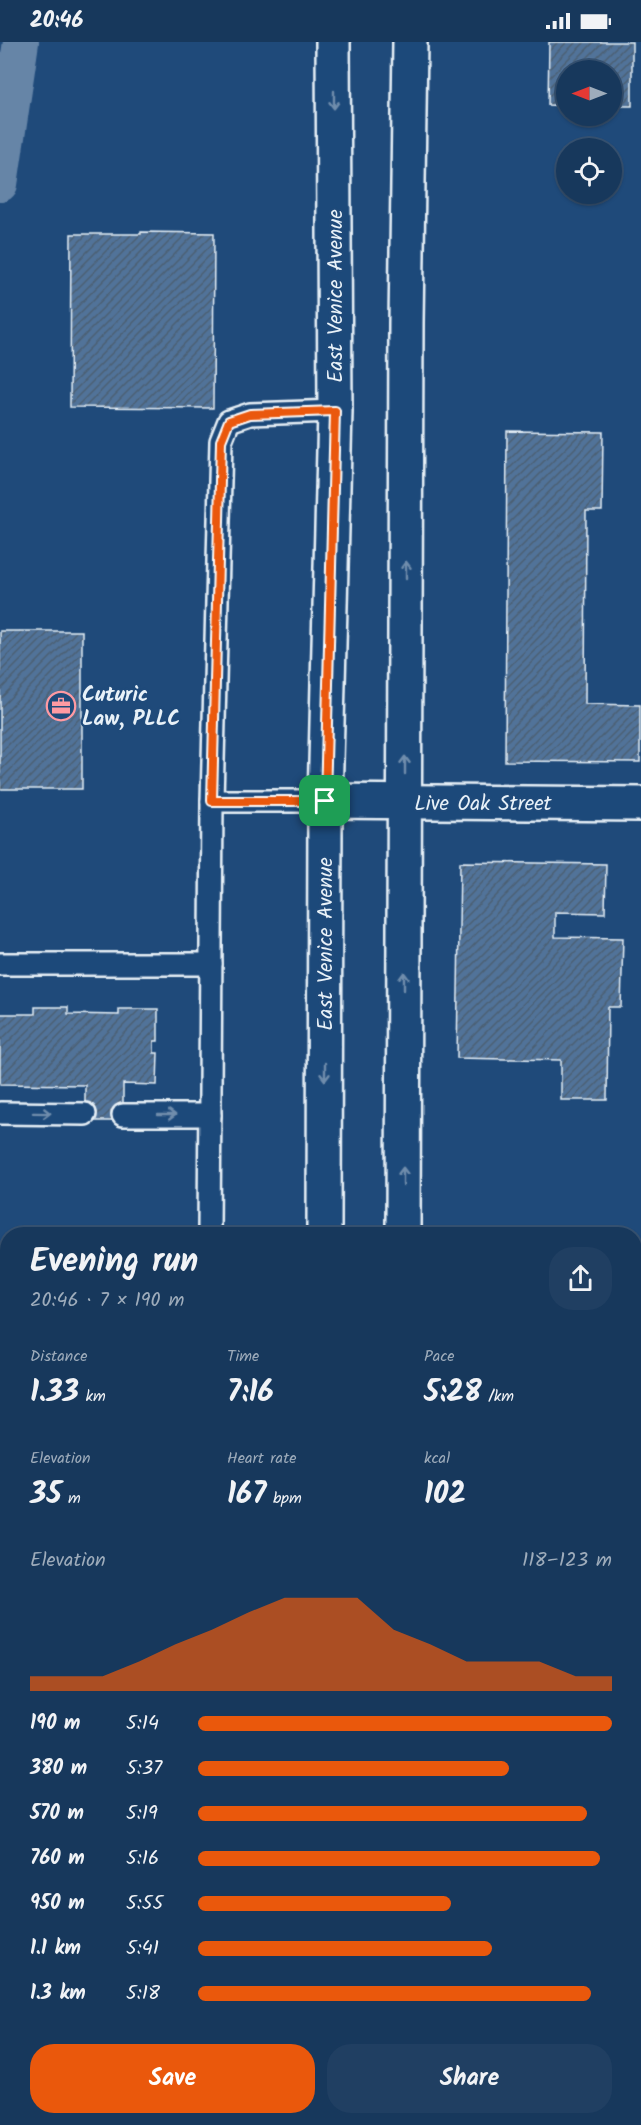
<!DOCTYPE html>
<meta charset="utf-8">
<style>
:root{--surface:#17385c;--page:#203f62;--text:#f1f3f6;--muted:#9eacbb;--line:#365272;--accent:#ea580c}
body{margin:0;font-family:Kalam,sans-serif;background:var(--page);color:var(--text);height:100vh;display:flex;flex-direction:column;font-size:22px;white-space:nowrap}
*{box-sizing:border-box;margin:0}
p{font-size:20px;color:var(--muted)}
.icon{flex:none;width:33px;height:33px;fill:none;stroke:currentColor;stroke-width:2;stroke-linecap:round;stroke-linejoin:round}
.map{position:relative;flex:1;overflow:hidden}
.sheet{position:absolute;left:0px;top:1185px;width:642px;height:898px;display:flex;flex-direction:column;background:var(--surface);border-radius:24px 24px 0 0;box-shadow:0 2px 4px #0004,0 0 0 2px var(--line)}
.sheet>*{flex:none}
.needle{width:39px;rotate:270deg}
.fabs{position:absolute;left:556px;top:18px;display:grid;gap:12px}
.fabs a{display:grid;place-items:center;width:66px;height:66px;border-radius:50%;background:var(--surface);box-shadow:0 2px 4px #0004,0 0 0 2px var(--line);font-size:30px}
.pin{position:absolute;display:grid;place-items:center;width:51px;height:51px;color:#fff;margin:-26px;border-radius:12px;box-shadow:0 3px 9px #0006}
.round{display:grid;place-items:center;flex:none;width:63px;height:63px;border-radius:24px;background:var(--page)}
.overview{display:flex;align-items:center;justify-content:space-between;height:102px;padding:0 30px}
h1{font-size:33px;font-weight:800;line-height:45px}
.stats{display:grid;grid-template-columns:repeat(3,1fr);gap:9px;height:102px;padding:6px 30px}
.stats div{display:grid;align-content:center}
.stats b{font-size:30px;font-weight:800}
.stats small{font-size:16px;font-weight:400}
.stats p{font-size:16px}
.chart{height:168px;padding:12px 30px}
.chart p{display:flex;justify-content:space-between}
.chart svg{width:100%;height:108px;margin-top:6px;fill:var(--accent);opacity:.7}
.button{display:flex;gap:12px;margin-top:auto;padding:12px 30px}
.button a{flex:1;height:69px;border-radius:24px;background:var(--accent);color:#fff;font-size:24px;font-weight:800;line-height:69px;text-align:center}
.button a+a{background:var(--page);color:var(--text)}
ul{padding:0 30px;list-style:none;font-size:20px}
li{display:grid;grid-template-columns:96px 72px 1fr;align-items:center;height:45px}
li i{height:15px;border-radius:8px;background:var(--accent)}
.status{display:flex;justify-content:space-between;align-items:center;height:42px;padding:0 30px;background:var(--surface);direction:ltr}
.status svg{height:16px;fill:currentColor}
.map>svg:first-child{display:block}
.grass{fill:url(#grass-tufts);stroke:#92aac2;stroke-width:1.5}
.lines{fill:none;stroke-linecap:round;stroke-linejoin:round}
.canal{stroke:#6685a7;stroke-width:36}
.building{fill:url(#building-hatch);stroke:#e8f1f8;stroke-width:1.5}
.lane-casing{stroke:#e8f1f8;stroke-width:26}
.street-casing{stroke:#e8f1f8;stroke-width:38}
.primary-casing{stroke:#e8f1f8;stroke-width:38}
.lane{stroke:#1f4a7a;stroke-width:21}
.street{stroke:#1f4a7a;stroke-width:33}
.primary{stroke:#1f4a7a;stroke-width:33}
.oneway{stroke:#6f8dac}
.route-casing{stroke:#fff;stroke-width:12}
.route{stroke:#ea580c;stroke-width:8}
.labels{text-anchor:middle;stroke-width:4.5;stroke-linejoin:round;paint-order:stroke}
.street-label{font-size:21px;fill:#e8f1f8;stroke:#1f4a7a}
.poi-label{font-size:21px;font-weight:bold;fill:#e8f1f8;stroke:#1f4a7a;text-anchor:start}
</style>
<div class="status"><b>20:46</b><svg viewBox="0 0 49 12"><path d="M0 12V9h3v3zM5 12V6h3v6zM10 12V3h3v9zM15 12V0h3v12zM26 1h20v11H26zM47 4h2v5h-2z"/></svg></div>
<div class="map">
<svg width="641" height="2083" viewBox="0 0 641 2083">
<defs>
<pattern id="grass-tufts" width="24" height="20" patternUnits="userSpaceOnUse" patternTransform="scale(1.5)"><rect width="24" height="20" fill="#3c628c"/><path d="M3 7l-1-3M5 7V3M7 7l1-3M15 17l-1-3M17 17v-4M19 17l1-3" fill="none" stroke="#58799d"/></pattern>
<pattern id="building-hatch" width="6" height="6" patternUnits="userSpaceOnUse" patternTransform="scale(1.5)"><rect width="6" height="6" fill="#517399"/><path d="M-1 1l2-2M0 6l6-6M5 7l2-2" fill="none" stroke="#4c5e72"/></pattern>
</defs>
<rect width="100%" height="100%" fill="#1f4a7a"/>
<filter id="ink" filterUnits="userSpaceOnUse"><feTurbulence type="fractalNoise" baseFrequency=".0167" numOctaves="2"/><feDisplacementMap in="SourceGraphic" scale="12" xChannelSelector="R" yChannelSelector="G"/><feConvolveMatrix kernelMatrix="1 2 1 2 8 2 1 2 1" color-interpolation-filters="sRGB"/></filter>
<g filter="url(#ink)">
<polygon class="grass" points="0,1989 7,1990 8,2076 13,2076 10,2077 10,2083 0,2083"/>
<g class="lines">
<polyline class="canal" points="0,142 21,0"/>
</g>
<g class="building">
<polygon points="549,0 632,0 632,64 612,64 612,28 567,28 567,64 548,63"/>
<polygon points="141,190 214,191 213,366 70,365 71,192 141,192"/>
<polygon points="507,389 603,390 602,469 586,469 585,662 640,663 640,720 505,719"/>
<rect x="0" y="589" width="82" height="158"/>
<polygon points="460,820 606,822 605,871 555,870 555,895 623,896 621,965 608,965 607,1058 561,1058 561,1018 457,1016"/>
<polygon points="35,965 68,965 68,972 119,973 119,967 158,967 158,999 154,999 154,1011 158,1011 157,1043 123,1042 123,1079 85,1079 85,1043 0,1042 0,972 35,972"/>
<polygon points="72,1188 154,1189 154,1192 72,1192"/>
<rect x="0" y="1467" width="8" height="144"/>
<rect x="634" y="1647" width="7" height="62"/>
<rect x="88" y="2076" width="177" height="7"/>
<polygon points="457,2076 556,2076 556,2083 458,2083"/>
</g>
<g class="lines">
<g class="lane-casing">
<g id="lane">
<polyline points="212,759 221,399 229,379 250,372 335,369"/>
<polyline points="0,922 211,922"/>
<polyline points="0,1071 85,1072"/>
<polyline points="123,1073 210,1073"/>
<polyline points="209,1192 212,759 325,759"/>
<polyline points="634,1426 641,1426"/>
<polyline points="0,1436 8,1436"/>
<polyline points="634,1616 641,1616"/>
<polyline points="0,1675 8,1676"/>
<polyline points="634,1731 641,1731"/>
<polyline points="634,2046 641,2046"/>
</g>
</g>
<g class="street-casing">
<g id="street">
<polyline points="325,759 641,762"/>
<polyline points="65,2083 65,2076"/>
</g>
</g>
<g class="primary-casing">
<g id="primary">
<polyline points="324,1192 325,759 335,369 333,0"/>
<polyline points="403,1192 406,281 410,0"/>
<polyline points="0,1816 8,1816"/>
<polyline points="634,1829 641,1829"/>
<polyline points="0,1914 8,1914"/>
<polyline points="634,1927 641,1927"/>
<polyline points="321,2083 321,2076"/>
<polyline points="399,2083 399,2076"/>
</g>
</g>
<use href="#lane" class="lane"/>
<use href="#street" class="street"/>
<use href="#primary" class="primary"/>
</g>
<defs><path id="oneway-shaft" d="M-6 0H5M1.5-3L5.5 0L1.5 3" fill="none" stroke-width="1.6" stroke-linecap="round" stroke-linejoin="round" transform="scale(1.5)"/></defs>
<g class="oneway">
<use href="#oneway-shaft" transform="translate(334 58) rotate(90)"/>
<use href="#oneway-shaft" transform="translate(406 528) rotate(-90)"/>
<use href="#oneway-shaft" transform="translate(405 723) rotate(-90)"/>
<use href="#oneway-shaft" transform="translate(404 939) rotate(-90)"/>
<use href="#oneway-shaft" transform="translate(325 1030) rotate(90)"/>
<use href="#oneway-shaft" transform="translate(42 1071) rotate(1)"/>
<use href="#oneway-shaft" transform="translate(167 1073)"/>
<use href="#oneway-shaft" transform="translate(403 1134) rotate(-90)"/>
</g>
</g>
<g class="lines" filter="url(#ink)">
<g class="route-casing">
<polygon id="route" points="335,369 325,759 212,759 221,399 229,379 250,372"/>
</g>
<use href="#route" class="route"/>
</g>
<defs>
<g id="office-ring" transform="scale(1.5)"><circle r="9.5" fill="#1f4a7a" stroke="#ff9aa2" stroke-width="1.5"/><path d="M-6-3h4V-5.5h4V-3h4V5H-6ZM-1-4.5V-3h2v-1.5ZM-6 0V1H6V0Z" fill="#ff9aa2"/></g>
</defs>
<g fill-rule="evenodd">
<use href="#office-ring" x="61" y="664"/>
</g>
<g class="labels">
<g class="street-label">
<text transform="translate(335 254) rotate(-90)" y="7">East Venice Avenue</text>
<text x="483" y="768">Live Oak Street</text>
<text transform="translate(325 902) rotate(-90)" y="7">East Venice Avenue</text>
</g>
<g class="poi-label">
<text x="82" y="659">Cuturic<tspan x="82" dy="24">Law, PLLC</tspan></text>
</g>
</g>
</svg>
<div class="fabs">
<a><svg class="needle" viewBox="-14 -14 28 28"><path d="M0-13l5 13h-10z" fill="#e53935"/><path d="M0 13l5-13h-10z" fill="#9eacbb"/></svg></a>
<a><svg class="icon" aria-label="locate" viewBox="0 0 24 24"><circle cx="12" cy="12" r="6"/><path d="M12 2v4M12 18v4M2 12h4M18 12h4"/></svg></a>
</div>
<div class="pin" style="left:325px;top:759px;background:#1e9e55"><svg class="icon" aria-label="arrive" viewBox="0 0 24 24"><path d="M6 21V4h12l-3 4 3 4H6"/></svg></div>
<section class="sheet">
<div class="overview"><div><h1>Evening run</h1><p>20:46 · 7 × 190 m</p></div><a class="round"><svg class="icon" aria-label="share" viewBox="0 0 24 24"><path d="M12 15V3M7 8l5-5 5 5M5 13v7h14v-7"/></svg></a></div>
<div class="stats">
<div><p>Distance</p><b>1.33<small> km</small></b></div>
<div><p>Time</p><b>7:16</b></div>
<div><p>Pace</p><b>5:28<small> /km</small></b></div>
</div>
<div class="stats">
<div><p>Elevation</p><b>35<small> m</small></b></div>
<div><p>Heart rate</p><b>167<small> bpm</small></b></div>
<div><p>kcal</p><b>102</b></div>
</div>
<div class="chart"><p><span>Elevation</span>118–123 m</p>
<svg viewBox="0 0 160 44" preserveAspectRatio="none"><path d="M0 44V38L10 38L20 38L30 32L40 25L50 19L60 12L70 6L80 6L90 6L100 19L110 25L120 32L130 32L140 32L150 38L160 38V44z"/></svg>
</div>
<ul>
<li><b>190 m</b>5:14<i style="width:100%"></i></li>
<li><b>380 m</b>5:37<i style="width:75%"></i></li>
<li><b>570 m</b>5:19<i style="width:94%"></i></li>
<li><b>760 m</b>5:16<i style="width:97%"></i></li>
<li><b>950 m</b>5:55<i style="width:61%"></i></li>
<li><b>1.1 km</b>5:41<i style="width:71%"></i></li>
<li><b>1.3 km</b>5:18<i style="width:95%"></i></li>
</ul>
<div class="button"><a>Save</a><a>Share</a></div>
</section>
</div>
